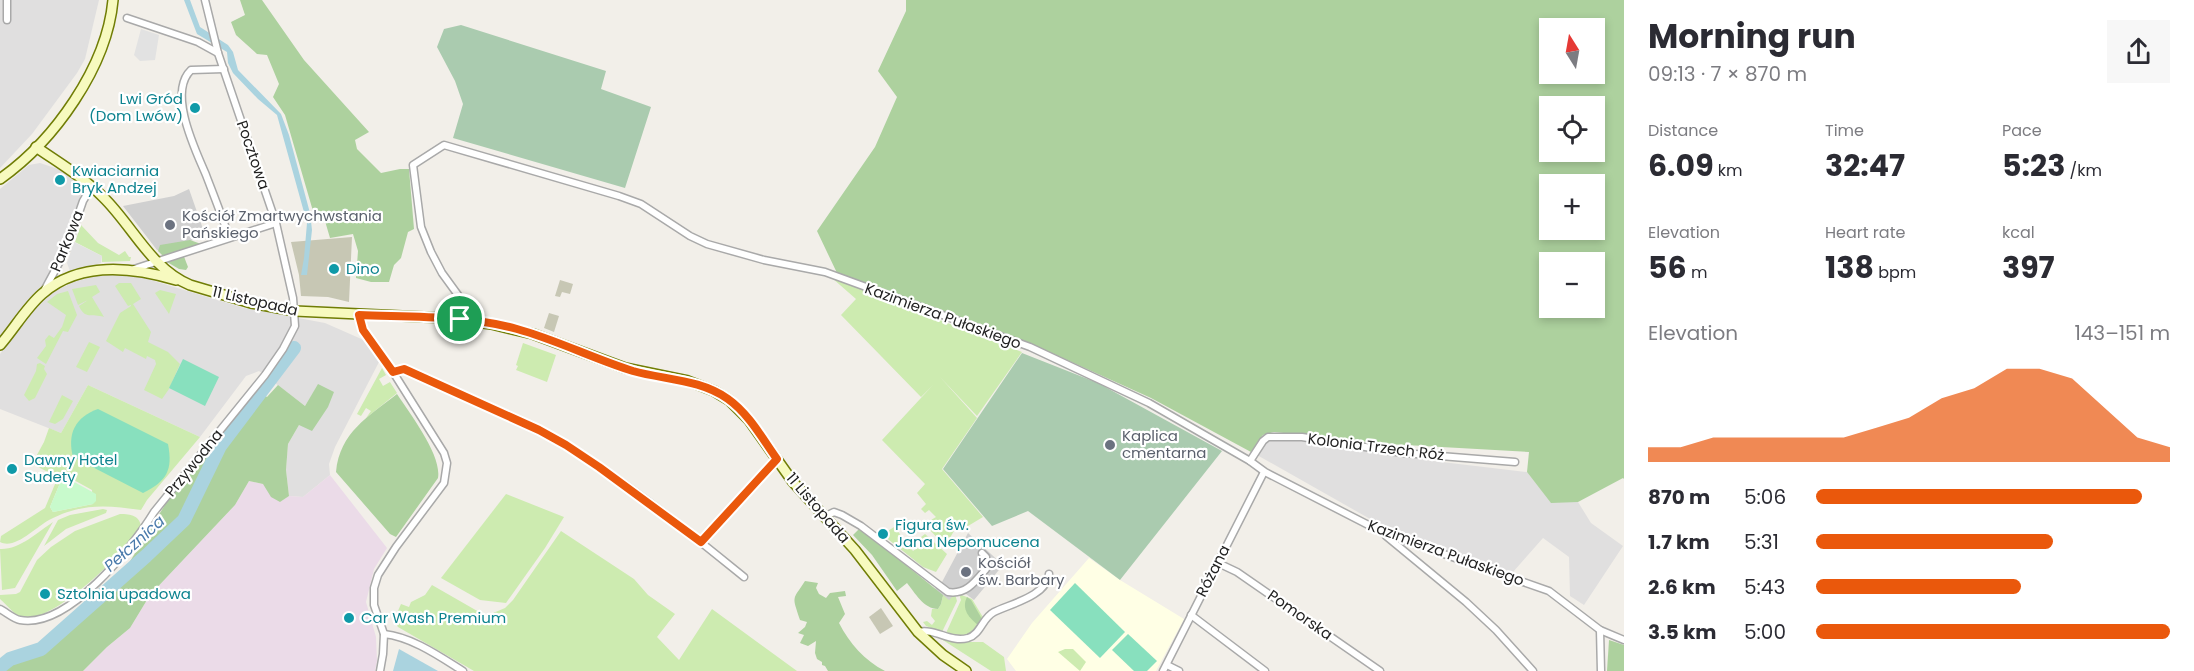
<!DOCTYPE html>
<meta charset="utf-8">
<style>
:root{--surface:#fff;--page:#f7f7f7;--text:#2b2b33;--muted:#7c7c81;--accent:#ea580c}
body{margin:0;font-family:Poppins,sans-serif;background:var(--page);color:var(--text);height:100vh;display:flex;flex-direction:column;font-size:22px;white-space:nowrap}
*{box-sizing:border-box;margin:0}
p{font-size:20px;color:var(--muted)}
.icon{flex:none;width:33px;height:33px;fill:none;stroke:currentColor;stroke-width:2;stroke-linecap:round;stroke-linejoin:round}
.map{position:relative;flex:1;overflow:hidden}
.details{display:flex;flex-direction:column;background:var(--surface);width:570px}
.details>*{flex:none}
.needle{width:39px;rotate:349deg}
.controls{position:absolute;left:1539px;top:18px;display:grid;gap:12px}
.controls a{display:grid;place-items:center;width:66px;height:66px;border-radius:0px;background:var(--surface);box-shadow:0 3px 9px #0003;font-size:30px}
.pin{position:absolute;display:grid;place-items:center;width:51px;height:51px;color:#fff;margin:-26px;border:3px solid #fff;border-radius:50%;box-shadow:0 2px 6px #0007}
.round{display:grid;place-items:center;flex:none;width:63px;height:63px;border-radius:0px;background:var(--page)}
.overview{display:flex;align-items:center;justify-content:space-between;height:102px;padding:0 24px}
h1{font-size:33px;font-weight:700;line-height:45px}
.figures{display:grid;grid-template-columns:repeat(3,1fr);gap:9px;height:102px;padding:6px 24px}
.figures div{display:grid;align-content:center}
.figures b{font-size:30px;font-weight:700}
.figures small{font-size:16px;font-weight:400}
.figures p{font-size:16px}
.chart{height:168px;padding:12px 24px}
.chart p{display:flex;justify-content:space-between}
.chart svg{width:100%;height:108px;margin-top:6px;fill:var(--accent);opacity:.7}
ul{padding:0 24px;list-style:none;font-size:20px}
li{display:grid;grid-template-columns:96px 72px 1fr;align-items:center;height:45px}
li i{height:15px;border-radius:8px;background:var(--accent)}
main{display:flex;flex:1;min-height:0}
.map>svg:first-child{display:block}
.residential{fill:#e0dfdf}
.industrial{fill:#ebdbe8}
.education{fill:#ffffe5}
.religious{fill:#d0d0d0}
.construction{fill:#c7c7b4}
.grass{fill:#cdebb0;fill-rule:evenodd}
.forest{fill:#add19e;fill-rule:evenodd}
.cemetery{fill:#aacbaf}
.park{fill:#c8facc}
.pitch{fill:#88e0be}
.parking{fill:#e2e2e2}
.water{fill:#aad3df}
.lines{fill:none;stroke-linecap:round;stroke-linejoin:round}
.river{stroke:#aad3df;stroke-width:14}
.minor-casing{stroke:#a9a9a9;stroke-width:9}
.secondary-casing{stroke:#707d05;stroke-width:12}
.minor{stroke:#fff;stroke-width:6}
.secondary{stroke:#f7fabf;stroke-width:9}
.route-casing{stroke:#fff;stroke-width:12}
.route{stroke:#ea580c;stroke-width:8}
.culture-dot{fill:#0f9aa8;stroke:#fff;stroke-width:2}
.worship-dot{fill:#6b7280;stroke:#fff;stroke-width:2}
.labels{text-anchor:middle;stroke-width:4.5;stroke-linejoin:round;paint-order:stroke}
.culture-label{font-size:15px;fill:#0d838f;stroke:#fff;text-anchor:start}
.street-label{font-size:15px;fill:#222;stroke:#fff}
.worship-label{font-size:15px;fill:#5b616d;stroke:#fff;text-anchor:start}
.water-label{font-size:16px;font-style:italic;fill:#4a7aab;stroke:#fff}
</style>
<main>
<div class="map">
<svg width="1624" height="671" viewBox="0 0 1624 671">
<rect width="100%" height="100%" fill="#f2efe9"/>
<g class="residential">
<polygon points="0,0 99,0 85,59 77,73 32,134 0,168"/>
<polygon points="40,163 61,170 80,184 83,188 81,195 56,261 40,289 0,337 0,189 29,165"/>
<polygon points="114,275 144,278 244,308 325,323 366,341 379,362 335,447 329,464 330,475 303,497 289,496 286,470 288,444 299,425 318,385 305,406 259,371 246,376 200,437 88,385 61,433 0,409 0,354 44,298 59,289 74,282 96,276"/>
<polygon points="1302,439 1425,460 1527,472 1551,502 1578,502 1591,523 1623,546 1584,605 1570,596 1569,557 1543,538 1513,572 1445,552 1379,524 1257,455 1268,440"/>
</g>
<polygon class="industrial" points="330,475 387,548 374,569 366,602 376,637 377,661 375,671 83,671 107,647 130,628 150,595 235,505 249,481 263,484 280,502 289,496 303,497"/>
<polygon class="education" points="1089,558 1120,580 1184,619 1156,671 1016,671 1007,659 1032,623"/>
<g class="religious">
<polygon points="189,189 203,229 194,232 196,239 162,251 157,250 123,206 174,196"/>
<polygon points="968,533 1003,565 974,600 966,594 956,592 949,602 934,590 942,582"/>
</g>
<g class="construction">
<polygon points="352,237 349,302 328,297 301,296 299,275 291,242"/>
<polygon points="560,280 573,284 570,294 562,292 560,297 555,296"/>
<polygon points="549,313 559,316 554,332 544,328"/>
<polygon points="881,608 893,626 880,634 869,617"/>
</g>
<g class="grass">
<polygon points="81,225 98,243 119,255 125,251 129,257 131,257 130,261 102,262 102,256 75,242"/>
<polygon points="832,278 1022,352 977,416 940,377 977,418 942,469 983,517 968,526 960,521 945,546 927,527 926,523 936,517 929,510 925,513 921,509 926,504 917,493 925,484 882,440 933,385 921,397 841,315 856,299"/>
<polygon points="119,283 131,283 141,299 133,304 151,332 148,342 168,352 180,364 169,389 162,399 144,390 156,364 155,360 147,356 146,359 125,348 123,352 106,341 120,313 131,306 131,305 128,306 115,286"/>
<path d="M96,285L100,292L92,297L104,317C92,313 85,320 79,306L88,300L78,305L72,289Z"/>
<polygon points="160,290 176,294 169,314 155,293"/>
<polygon points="68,291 77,315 68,332 63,331 46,364 37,358 46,346 45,340 49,335 54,338 62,327 66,315 47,302 57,294"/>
<polygon points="89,342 100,347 87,372 76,367"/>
<polygon points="523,343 556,355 547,382 516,370 518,366 516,365"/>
<polygon points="40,363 45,366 44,369 47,374 35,398 29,401 24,395 36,371 37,364"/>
<polygon points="382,368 386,375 379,379 383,386 390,382 397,393 366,418 371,411 366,408 361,416 357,414"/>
<path d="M88,385L200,437L147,500L141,510C106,505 82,503 49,520C36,527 15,550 0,542L1,536L45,508L58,477L32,464L44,442L49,428L61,433ZM72,479L92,490L93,504L53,512L50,507L60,483L63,480Z"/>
<polygon points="62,395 73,401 63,419 55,424 49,422"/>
<polygon points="506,494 564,517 545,548 506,603 480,600 441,578"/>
<polygon points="103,509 107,510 106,513 66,529 44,546 58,520 70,515"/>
<path d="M120,514C131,514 141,516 141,528C124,553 56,621 24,618C16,617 8,606 0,599V595L16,594L20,592L37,560L51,547L75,531Z"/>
<path d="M53,522L15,588L2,590L0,549C19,550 38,532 53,522Z"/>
<polygon points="897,525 899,526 896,529 913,551 924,543 921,537 925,534 947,554 936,572 923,567 884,536 885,533"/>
<polygon points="561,531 634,579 648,595 675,614 657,637 679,660 712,609 797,671 474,671 398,627 394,620 401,604 409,607 411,602 425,595 432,585 486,616 505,608 513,600"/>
<polygon points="955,594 957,601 942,632 926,626 923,622 927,621 932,625 935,621 931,616 932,609 938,609 941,604 943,595 949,600"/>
<path d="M959,594L972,599L984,619C972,634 967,641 946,633L961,600Z"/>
<polygon points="935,635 959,642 983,642 1004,657 1006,671 991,671"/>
<polygon points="1065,649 1073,649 1086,662 1080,671 1058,652"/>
</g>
<g class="forest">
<polygon points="240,0 262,0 304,60 369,132 355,140 357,149 381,173 400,169 409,169 414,229 408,232 401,258 394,265 389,282 371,282 356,278 358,251 353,234 330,238 325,221 315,218 285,115 273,97 279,84 267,55 257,54 236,35 231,22 245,15"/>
<path d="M906,0H1624V479L1623,478L1578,502L1551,503L1527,472L1529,452L1388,444L1274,432L1263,435L1251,452L1151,398L1025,341L837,273L817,231L875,147L897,97L878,71L906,11ZM1550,28H1594V74H1550ZM1550,106H1594V152H1550ZM1550,184H1594V230H1550ZM1550,262H1594V308H1550Z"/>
<polygon points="190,240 201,244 164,257 158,251 160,245"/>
<polygon points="183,254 188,267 186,270 179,269 167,262"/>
<polygon points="318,384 334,392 328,407 312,431 299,425 288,444 286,470 289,496 280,502 271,497 263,484 249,481 235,505 150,595 130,628 107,647 83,671 0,671 0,661 6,656 17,652 37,650 54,641 129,563 168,500 260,392 267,397 278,385 305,406"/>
<path d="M397,394C410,414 442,455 438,478L396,537L390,534L336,472C340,432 368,417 397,394Z"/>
<path d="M860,528L943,595L941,604L938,609C924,609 915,593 907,583L897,591L872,555L853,535Z"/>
<path d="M805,581L818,583L816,588L819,594L826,598L830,593L845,591L846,596L838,597L845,614L839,623C850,644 864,660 885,671H828L825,666L822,665V662L817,659L815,653L816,641L808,646L800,643L804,635L798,633L805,627L807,622L800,620C792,595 792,601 805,581Z"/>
<path d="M967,597L971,600L982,619L978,625C969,618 961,609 967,597Z"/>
<polygon points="1609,640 1624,645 1624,671 1607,671"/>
</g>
<g class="cemetery">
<polygon points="461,25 606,71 601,89 651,107 625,188 453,138 463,104 455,81 437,47 444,29"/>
<polygon points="1022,353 1098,383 1222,451 1120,580 1028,511 992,526 943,469"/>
</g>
<polygon class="park" points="67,478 96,494 96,501 93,504 53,512 50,507 60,483"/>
<g class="pitch">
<polygon points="183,359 219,377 205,406 169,388"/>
<path d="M98,409L168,444C173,470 167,481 143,493L73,457C67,434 75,417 98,409Z"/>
<polygon points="1075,583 1125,632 1100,658 1050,610"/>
<polygon points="1128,634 1157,661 1147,671 1134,671 1112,650"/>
</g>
<g class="parking">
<polygon points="141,29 159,35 155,60 140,61 134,55"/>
<polygon points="74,242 102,256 101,263 70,271 67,263"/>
</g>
<g class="water">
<polygon points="184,0 190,0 200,27 228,45 233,52 238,70 281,114 289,135 310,213 312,230 307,275 301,275 304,258 307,223 277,115 258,99 233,73 228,63 227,52 197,34"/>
<polygon points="399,649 438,671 393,671"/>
</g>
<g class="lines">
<polyline class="river" points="0,667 10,659 41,649 146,556 184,520 220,446 294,348"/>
<g class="minor-casing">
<g id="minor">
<polyline points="7,0 7,20"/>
<polyline points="127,18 198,42 218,53"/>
<path d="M224,69L191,70C167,93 196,151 206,175C214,196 222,216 229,237"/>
<polyline points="134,269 276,223"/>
<polyline points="45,289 66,250 83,201 92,186"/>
<polyline points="359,315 363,330 393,372 444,453 447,463 444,483 396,547 378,575 374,588 374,605 384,634 383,654 380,671"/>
<polyline points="460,319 458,295 442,273 431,252 421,227 413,165 444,145 619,196 641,204 690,236 707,244 764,260 825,272 1030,347 1149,403 1250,461 1265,472 1384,533 1549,591 1600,630 1624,640"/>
<path d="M393,372L404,369C458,393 514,415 564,445C628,482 687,531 744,577"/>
<polyline points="1250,461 1263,441 1268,437 1302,437 1403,453 1515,462"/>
<path d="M824,517L834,512L842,515L861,526L948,592C966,595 975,582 986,569V557L982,553"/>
<polyline points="1386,536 1466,602 1496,630 1533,671"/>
<polyline points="701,542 777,459"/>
<polyline points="1218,563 1237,572 1380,671"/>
<path d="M0,609C6,612 14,619 20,620C68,629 132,548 154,512L265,375L283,349L295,326L293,298L276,223L218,53L205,0"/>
<polyline points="1191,615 1265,671"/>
<polyline points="1600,630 1601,671"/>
<path d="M918,632C936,628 950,643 968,638C981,634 982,618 994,612C1010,604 1047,596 1049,574"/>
<path d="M384,634C412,637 439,656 463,671"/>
<polyline points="1167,665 1179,671"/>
<polyline points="1163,671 1264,472"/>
</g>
</g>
<g class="secondary-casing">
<g id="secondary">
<path d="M36,147C59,163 83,177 103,197C132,225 151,269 190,285L251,303L295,311L445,318L491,324L533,334L625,368L688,381L714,391L729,400L749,420L793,482L855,550L918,632L943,655L966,671"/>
<path d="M0,179C54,141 107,67 113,0"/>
<path d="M0,345C14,329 26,308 42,294C79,261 133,267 176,280"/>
</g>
</g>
<use href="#minor" class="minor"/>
<use href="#secondary" class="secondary"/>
</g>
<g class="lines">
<g class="route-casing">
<path id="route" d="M359,315C412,317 466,315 517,329C557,340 594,359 633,371C665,380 700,379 728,399C749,414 762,438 777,459L701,542L599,467L566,445L539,430L404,369L393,372L363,330Z"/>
</g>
<use href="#route" class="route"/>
</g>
<g class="culture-dot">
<circle cx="195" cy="108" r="6"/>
<circle cx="60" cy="180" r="6"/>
<circle cx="334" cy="269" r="6"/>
<circle cx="12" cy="469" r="6"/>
<circle cx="883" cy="534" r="6"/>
<circle cx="45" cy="594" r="6"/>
<circle cx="349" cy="618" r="6"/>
</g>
<g class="worship-dot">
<circle cx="170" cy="225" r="6"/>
<circle cx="1110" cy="445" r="6"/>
<circle cx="966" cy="572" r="6"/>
</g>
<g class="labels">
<g class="culture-label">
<text x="183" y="104" text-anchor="end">Lwi Gród<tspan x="183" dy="17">(Dom Lwów)</tspan></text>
<text x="72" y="176">Kwiaciarnia<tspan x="72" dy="17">Bryk Andzej</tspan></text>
<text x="346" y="274">Dino</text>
<text x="24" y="465">Dawny Hotel<tspan x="24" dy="17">Sudety</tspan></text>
<text x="895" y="530">Figura św.<tspan x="895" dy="17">Jana Nepomucena</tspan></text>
<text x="57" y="599">Sztolnia upadowa</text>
<text x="361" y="623">Car Wash Premium</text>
</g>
<g class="street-label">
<text transform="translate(253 155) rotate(71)" y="5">Pocztowa</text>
<text transform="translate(67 241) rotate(-68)" y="5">Parkowa</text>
<text transform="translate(255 301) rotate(13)" y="5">11 Listopada</text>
<text transform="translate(943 316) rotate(20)" y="5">Kazimierza Pułaskiego</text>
<text transform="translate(1376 447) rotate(7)" y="5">Kolonia Trzech Róż</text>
<text transform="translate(194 463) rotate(-51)" y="5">Przywodna</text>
<text transform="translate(818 508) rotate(49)" y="5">11 Listopada</text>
<text transform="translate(1446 553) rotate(20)" y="5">Kazimierza Pułaskiego</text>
<text transform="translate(1213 571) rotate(-63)" y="5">Różana</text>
<text transform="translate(1300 615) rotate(35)" y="5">Pomorska</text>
</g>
<g class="worship-label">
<text x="182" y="221">Kościół Zmartwychwstania<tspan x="182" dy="17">Pańskiego</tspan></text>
<text x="1122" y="441">Kaplica<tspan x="1122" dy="17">cmentarna</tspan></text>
<text x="978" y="568">Kościół<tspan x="978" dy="17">św. Barbary</tspan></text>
</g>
<g class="water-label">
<text transform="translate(134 543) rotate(-42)" y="6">Pełcznica</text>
</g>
</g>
</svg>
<div class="controls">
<a><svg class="needle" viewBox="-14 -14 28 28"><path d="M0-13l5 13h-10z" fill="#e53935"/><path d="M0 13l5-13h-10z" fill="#7c7c81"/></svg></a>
<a><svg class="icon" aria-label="locate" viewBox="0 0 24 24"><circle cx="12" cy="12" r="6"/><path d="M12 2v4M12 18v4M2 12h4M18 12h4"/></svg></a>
<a>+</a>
<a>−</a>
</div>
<div class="pin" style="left:460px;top:319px;background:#1e9e55"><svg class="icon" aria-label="arrive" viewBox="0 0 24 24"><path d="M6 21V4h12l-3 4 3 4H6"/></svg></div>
</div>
<section class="details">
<div class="overview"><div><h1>Morning run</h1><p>09:13 · 7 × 870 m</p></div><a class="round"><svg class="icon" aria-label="share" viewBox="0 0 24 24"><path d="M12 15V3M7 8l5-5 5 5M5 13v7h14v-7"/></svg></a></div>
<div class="figures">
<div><p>Distance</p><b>6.09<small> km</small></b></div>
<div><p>Time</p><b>32:47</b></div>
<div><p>Pace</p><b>5:23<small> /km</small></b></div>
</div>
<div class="figures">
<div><p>Elevation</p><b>56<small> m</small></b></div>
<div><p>Heart rate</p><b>138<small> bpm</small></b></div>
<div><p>kcal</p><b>397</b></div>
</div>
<div class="chart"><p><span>Elevation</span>143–151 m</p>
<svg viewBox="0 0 160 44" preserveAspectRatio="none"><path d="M0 44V38L10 38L20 34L30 34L40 34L50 34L60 34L70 30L80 26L90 18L100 14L110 6L120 6L130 10L140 22L150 34L160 38V44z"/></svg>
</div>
<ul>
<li><b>870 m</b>5:06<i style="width:92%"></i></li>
<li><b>1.7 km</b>5:31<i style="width:67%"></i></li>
<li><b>2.6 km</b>5:43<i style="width:58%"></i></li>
<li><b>3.5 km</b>5:00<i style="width:100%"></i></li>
</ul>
</section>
</main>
